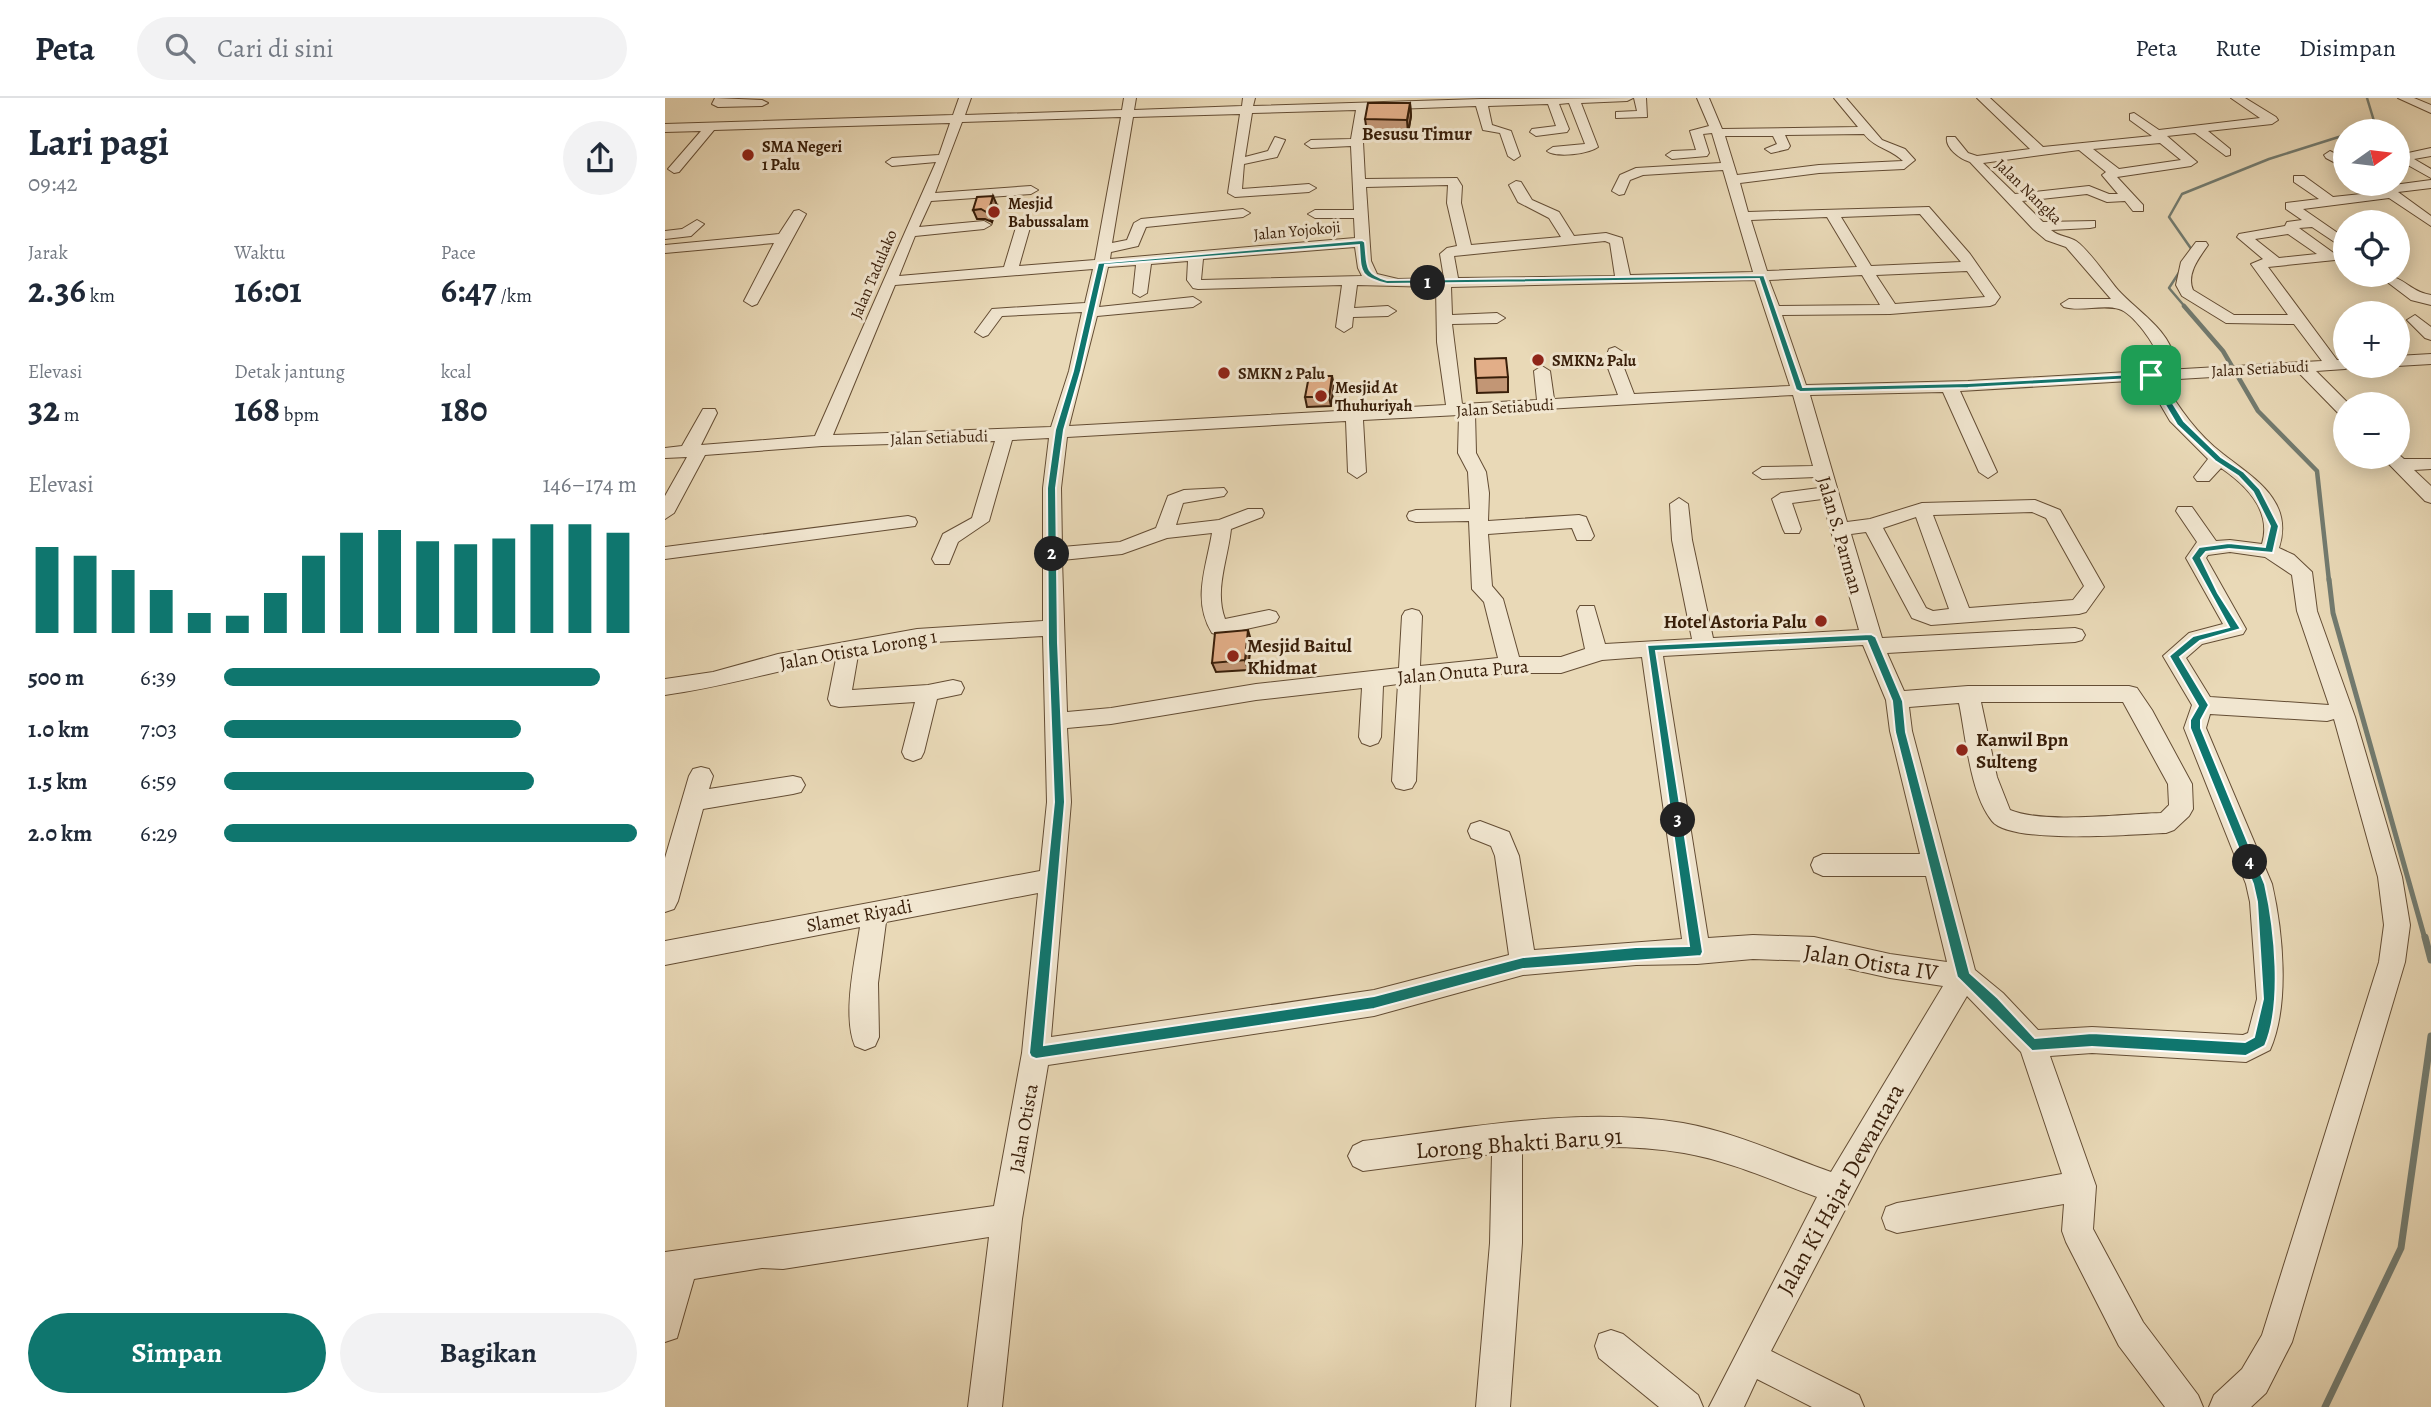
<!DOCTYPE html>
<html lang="id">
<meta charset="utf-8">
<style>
:root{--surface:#fff;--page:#f2f2f3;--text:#1f2937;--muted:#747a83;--line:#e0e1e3;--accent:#0f766e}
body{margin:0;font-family:Alegreya,serif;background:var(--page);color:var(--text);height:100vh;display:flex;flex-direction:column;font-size:26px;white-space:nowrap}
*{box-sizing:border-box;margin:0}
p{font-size:23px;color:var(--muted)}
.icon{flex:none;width:38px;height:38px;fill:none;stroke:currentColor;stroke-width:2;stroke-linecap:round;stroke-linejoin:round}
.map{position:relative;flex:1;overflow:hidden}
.sheet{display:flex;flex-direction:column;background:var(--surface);width:665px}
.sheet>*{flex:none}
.needle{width:46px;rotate:76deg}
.controls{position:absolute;left:1668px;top:21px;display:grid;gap:14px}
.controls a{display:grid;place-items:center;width:77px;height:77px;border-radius:50%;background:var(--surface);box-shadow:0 4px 18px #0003;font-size:35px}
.pin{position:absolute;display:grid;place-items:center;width:60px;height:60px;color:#fff;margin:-30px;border-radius:14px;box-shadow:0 4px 10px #0006}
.km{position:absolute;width:35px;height:35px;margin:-18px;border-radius:50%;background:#222;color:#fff;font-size:19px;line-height:35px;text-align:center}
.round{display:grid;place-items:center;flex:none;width:74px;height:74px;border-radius:37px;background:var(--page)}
.headline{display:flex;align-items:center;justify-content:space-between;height:119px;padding:0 28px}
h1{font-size:38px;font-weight:700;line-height:52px}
.stats{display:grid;grid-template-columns:repeat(3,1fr);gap:10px;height:119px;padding:7px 28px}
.stats div{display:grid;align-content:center}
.stats b{font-size:35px;font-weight:700}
.stats small{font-size:19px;font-weight:400}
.stats p{font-size:19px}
.chart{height:196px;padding:14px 28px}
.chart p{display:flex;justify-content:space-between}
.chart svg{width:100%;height:126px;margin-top:7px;stroke:var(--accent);stroke-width:6}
.primary-button{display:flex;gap:14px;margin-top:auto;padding:14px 28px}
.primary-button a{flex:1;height:80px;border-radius:42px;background:var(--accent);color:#fff;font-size:28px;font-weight:700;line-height:80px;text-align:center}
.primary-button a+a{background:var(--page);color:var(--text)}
ul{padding:0 28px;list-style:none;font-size:23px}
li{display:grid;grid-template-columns:112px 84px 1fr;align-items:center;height:52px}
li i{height:18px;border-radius:9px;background:var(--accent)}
header{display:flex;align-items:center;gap:42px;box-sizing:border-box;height:98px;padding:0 35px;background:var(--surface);border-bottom:2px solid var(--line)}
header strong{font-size:33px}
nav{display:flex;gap:38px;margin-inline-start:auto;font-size:24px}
.search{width:490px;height:63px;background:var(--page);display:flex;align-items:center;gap:18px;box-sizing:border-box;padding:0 24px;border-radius:38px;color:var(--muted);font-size:26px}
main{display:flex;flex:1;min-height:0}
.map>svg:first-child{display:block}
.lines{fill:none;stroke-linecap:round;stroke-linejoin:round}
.stream-far3{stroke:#727b70;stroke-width:2.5}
.stream-far2{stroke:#727b70;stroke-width:4.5}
.stream-far1{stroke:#727b70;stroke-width:5}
.stream{stroke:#727b70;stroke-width:7}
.minor-casing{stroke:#644d34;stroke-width:2}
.minor{fill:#f1e6d0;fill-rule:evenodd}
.wall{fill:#c29675;stroke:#381e09;stroke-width:2}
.shaded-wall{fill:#9e7a5f;stroke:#381e09;stroke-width:2}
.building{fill:#e2ae88;stroke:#381e09;stroke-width:2}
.route{fill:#0f766e;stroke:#fff;stroke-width:2;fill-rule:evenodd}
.poi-dot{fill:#8f2418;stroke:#f1e6d0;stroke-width:2.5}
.labels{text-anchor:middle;stroke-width:6;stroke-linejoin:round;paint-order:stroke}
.far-poi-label{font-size:16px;font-weight:bold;fill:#381e09;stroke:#f1e6d0;text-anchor:start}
.far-street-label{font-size:16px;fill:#381e09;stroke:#f1e6d0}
.far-quarter-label{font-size:19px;font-weight:bold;fill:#381e09;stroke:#f1e6d0}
.street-label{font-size:19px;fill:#381e09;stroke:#f1e6d0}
.poi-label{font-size:19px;font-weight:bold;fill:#381e09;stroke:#f1e6d0;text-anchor:start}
.near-street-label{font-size:23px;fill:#381e09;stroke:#f1e6d0}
</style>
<header>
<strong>Peta</strong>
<div class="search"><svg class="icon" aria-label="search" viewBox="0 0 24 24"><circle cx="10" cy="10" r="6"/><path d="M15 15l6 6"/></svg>Cari di sini</div>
<nav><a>Peta</a><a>Rute</a><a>Disimpan</a></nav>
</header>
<main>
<section class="sheet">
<div class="headline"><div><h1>Lari pagi</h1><p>09:42</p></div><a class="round"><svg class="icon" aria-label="share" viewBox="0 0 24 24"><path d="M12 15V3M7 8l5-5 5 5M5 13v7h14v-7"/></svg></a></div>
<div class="stats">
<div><p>Jarak</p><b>2.36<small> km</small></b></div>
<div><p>Waktu</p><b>16:01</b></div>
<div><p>Pace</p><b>6:47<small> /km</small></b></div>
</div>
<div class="stats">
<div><p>Elevasi</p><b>32<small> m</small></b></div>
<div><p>Detak jantung</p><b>168<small> bpm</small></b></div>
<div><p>kcal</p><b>180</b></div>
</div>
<div class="chart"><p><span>Elevasi</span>146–174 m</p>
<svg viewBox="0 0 160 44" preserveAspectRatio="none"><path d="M5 44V14M15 44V17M25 44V22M35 44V29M45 44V37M55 44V38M65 44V30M75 44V17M85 44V9M95 44V8M105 44V12M115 44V13M125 44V11M135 44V6M145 44V6M155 44V9"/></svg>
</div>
<ul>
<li><b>500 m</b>6:39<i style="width:91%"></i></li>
<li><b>1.0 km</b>7:03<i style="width:72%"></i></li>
<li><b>1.5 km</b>6:59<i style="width:75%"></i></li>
<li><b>2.0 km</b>6:29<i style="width:100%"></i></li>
</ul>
<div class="primary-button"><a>Simpan</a><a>Bagikan</a></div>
</section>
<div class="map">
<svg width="1766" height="1309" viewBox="0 0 1766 1309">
<rect width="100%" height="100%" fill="#e9d9b7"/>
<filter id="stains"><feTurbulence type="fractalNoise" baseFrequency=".00286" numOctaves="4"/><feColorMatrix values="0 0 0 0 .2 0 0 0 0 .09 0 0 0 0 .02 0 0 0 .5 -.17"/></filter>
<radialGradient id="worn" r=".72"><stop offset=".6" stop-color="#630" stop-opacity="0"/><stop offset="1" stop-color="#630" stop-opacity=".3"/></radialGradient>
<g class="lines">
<g class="stream-far3">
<polyline points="1693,33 1709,23 1702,0"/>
<polyline points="1525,155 1527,152 1504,119 1517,96 1604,61 1680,37"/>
<polyline points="1517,170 1504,190 1521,210"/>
</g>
<polyline class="stream-far2" points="1519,208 1558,253 1593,313 1652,373 1664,483"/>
<polyline class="stream-far1" points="1664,481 1668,515 1760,841"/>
<g class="stream">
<polyline points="1760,839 1766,862"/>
<polyline points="1660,1309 1736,1150 1766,938"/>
</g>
<g class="minor-casing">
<g id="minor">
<polygon points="50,0 97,2 103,5 97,8 53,9 47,6"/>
<path d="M294,0H306L300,17L457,12L459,0H471L469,12L577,8L578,0H590L588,8L816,1L968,0L962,3L916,5L933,49C924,56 891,60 882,53L888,49L920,46L904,5L894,6L904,31L902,34L871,38L865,34L867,31L891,28L883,6L823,8L827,27L846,33L855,58L849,62L843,58L835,35L818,32L811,8L702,12L698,44L700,81L792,80L797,88L796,105L806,147L896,139L884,120L853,104L844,87L851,83L856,84L867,102L894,114L909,138L941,135L957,140L965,177L1088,174L1058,72L978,77L965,82L959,96L954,97L947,93L955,77L971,70L1056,65L1047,35L1038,36L1044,55L1042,58L1007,61L1001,57L1007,53L1031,52L1025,33L1044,28L1032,0H1044L1057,31L1193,29L1169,0H1181L1217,42L1240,51L1250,62L1239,71L1154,75L1075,85L1083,114L1264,109L1305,156L1335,199L1330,206L1325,208L1225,216L1117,217L1141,287L1303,283L1481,273L1494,261C1491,247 1468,215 1454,211C1437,206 1416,214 1399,209L1396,206L1404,201H1446L1401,149L1381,142L1368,131L1305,64C1295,61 1280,50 1282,39H1290L1303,55L1312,58L1365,51L1312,0H1325L1378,49L1487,38L1465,22V16L1469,15L1494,32L1595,20L1566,0H1580L1611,19L1613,22L1607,26L1543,33L1565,51V57L1561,58L1530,35L1502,38L1532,64L1526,68L1452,79L1478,107V113H1468L1460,103L1442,104L1422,96L1357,103L1378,124L1430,123V129L1425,130L1386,132C1394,139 1403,138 1411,143C1424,152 1442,179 1453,192C1473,214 1504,231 1510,262L1501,272L1657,263L1629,226L1561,225L1517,198L1511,187L1516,164L1531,144H1541L1543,147C1534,160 1521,176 1528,192L1569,217H1623L1586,166L1598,161L1572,139L1574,136L1620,128L1622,124L1637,122L1621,111V105L1654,101L1629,84V78H1639L1668,99L1715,94L1716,89L1721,88L1766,82V90L1733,94L1766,118V128L1724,100L1638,111L1680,140V151L1647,129L1634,130L1670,156V162L1603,169L1672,262L1680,261V268H1687L1680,271L1651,273L1684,306H1680V317L1674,316L1633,274L1497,282C1514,310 1532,336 1558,356C1590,381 1629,403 1614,450L1629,457L1647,474L1652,513L1690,619L1737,779L1745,827L1740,864L1627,1244L1601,1295L1586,1309H1544L1549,1297L1577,1271L1597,1237L1714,864L1719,827L1713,779L1669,621L1662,623L1545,616L1541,630L1607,786C1618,834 1625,907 1605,952L1581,964L1427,955L1385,958L1431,1088L1428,1131L1478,1224L1533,1297L1538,1309H1500L1454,1248L1401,1144L1397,1133L1399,1106L1232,1135L1221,1131L1217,1120L1221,1109L1232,1105L1397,1076L1356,954L1302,898L1214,1047L1106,1253L1194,1297L1199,1309H1147L1092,1281L1079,1309H1044L1152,1099C1109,1083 1065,1063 1019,1055C965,1046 910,1049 857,1053V1145L845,1309H811L825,1145L827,1056L698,1073L688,1068L683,1058L688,1048L698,1043C803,1030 913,1008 1018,1025C1069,1034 1118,1057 1166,1074L1278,888L1225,880L1149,863L1088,861L1032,866L971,867L858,877L709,918L383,967L357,1121L337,1309H303L324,1139L118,1171L97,1170L29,1181L12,1240L0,1244V1154L329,1108L357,955L373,795L221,824L213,885L214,939L210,948L200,952L190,948C177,918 190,862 195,829L0,867V843L375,773L382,704L378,538L252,545L193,557L187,592L263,587L288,582L296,584L299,590L296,596L272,601L259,654L256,660L248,663L240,660L237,654L250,604L174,609L166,607L163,601L171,561C114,572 58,589 0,597V581L48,574L113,556L252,531L378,523V390L384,340L347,342L324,423L293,444L284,466H270L267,461L278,436L307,420L330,343L157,348L40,357L9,415L0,421V398L22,359L0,360V350L17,348L38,311H50L52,315L36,347L150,338L271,64L227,68L221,64L227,60L274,57L285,25L49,32L14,74L9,75L3,71L36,33L0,34V26L288,17ZM691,12L686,41L646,42L640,46L646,50L686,48L689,112H650L643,116L650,120H689L690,140L445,161L446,154L473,148L481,129L578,119L585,115L578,111L476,121L469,125L462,142L447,145L468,19L575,16L563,95L570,99L644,94L651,90L644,86L577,91L579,66L612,59L620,42L610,39L603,53L580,59L587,15ZM456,19L430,162L354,168L366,126L359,122L352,126L339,169L234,178L250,138L319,131L326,127L319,123L254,129L266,103L366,96L373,92L366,88L270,95L297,24ZM1199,36C1211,51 1225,50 1238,63L1154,67L1072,77L1060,38H1108L1112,46L1100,51L1106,55L1123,51L1125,48L1120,37ZM1495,45L1516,62L1454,71L1428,51ZM1414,52L1441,74L1437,77L1453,96H1444L1424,88L1350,96L1318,65ZM783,87L782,105L792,148L782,150L775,156L779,180L733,181L712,176L706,163L701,89ZM1255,116L1296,164L1206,168L1176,119ZM1162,119L1192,169L1102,173L1086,122ZM1623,136L1652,156L1614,160L1590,141ZM940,143L945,145L950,178L793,180L789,158ZM690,149L693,170L697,178L536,182L538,161ZM523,163L522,182L528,190L533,191L677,187L671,229L679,234L687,229L688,219L723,218L731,213L723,208L689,210L692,187L771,189L772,244L781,307L404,328L432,218L528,209L536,204L528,199L434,209L443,169L471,167L468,195L475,199L482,195L486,166ZM428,171L420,205L327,211L310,234L318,239L323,237L337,218L417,214L404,273L386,329L168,337L230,187ZM1302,173L1320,199L1230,206L1211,177ZM1197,177L1215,207L1114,208L1104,182ZM1090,182L1125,288L969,296L956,262L958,254L950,249L944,251L940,262L953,297L889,301L885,273L877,268L869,273L872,302L797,306L787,226L832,225L840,220L832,215L787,217L786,189ZM1481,282L1505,323L1543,361L1529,379L1532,383H1544L1556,370C1581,387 1607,413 1597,446L1565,442L1551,443L1527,409H1513L1511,413L1532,444L1521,460L1558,526L1524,535L1498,558L1527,607L1519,630L1581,786L1585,804L1592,901L1583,935L1578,937L1427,929L1373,932L1338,895L1310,872L1247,633L1244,609L1294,605C1301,639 1305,696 1327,723C1346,747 1469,736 1501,735L1509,732L1524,718L1528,711L1527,686L1487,612L1472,590L1464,588H1303L1239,593L1222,555L1410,544L1417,542L1420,537L1417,532L1410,530L1217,540L1186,436L1201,434L1247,520L1266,527L1414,516L1421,514L1439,489L1395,412L1370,402L1257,405L1205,421L1182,424L1145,297L1278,294L1314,374L1323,380L1332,374L1295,293ZM1128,297L1148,368L1097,369L1088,375L1097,381L1151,379L1154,390L1116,395L1107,401L1118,431L1120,435H1134L1136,431L1127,405L1157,401L1194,532L1048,540L1027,442L1023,406L1014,400L1005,406L1007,442L1027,541L940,546L929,508H915L912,513L920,551L896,559H854L838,501L827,488L823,436L907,430L912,442H926L929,438L921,419L914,417L823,423L824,395L821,374L811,355L810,315ZM794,317L793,355L803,374L805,411L751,412L744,414L742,418L744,422L751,424L804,423L807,491L819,504L833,560L755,568L757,518L754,513L747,511L740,513L737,518L734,570L591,586L446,610L402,614L397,462L457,456L502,440L547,435C541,471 527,502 547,535L554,537L604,526L611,524L614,519L611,514L604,512L560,521C549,492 563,461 566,431L597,419L599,415L597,411H583L554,422L511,427L518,405L559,398L562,394L559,390L519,392L503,398L491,430L455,444L397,449L396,390L402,339L681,323L683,374L692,380L701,374L698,322ZM1367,414L1381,420L1419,488L1408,502L1304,510L1268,417ZM1251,419L1284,511L1268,513L1261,510L1218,430ZM1565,454L1600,459L1627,477L1632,513L1664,607L1545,599L1521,560L1537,546L1578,536L1581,531L1541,460L1543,457ZM1198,547L1221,602L1225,633L1255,756H1158L1149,760L1146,767L1149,774L1158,778H1261L1282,864L1225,856L1149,839L1088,837L1043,840L998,558ZM977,559L1017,841L869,852L854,758L844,734L815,723L806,726L803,733L806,740L826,748L830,758L844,857L709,892L386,939L406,704L402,630L446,626L591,602L697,590L694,639L697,645L705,648L713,645L716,639L718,588L733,586L727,683L731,690L739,692L747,690L751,683L755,584L845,575H896L937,562ZM1316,604H1458L1503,686L1504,707L1496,715C1457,716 1379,726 1345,712L1332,679Z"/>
<polygon points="969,0 981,0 982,19 951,20 951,14 972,13"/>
<polygon points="1733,0 1749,0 1766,7 1766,15"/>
<polygon points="1766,50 1766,58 1749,61 1766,71 1766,80 1732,61 1734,57"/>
<polygon points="1665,53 1680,61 1680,70 1661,60 1659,57"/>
<polygon points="134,112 141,116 92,206 87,208 79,203 109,145 0,155 0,147 114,136 129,113"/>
<polygon points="32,122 39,126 26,138 0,141 0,133 17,131"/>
<path d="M1713,177C1741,177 1742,193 1766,197V207L1746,202Z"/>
<polygon points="1750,217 1766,229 1766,242 1760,240 1742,222"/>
<polygon points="1766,256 1766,266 1732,268 1732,258"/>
<polygon points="1732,355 1739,361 1766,361 1766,371 1749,372 1766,388 1766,405 1760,403 1717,359 1732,359"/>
<polygon points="243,418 250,420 252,424 250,428 0,461 0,449"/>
<polygon points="36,669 44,671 48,678 44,691 128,678 136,680 140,687 136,694 128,696 38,711 13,803 9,811 0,814 0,760 24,678 28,671"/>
<polygon points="946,1232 958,1236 1033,1297 1038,1309 994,1309 934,1260 930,1248 934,1236"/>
</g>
</g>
<use href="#minor" class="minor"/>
</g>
<g class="wall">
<polygon points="745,5 746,18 743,35 702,34 700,21"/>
<polygon points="332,107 327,124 320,121 312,121 308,112"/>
<polygon points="810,261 843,279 843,294 812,295"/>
<polygon points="669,287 666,308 642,309 640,299"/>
<polygon points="586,542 583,572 551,574 547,565"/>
</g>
<g class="shaded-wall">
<polygon points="745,5 746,18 743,35 742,22"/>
<polygon points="328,98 332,107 327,124 323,115"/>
<polygon points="667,278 669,287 666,308 664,299"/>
<polygon points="583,532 586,542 583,572 580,562"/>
</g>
<g class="building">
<polygon points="703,5 745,5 742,22 700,21"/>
<polygon points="328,98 323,115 316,111 308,112 312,99"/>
<polygon points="841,260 843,279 811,280 810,261"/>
<polygon points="644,278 667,278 664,299 640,299"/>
<polygon points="583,532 580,562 547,565 550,535"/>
</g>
<path class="route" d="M697,142L700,144C703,167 698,175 722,182L1099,177L1138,289L1303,285L1489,275L1519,323L1556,359L1579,374L1595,391L1614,428L1608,455L1564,451L1541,454L1536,460L1553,495L1576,531L1535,543L1515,559L1544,607L1536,622V630L1600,786C1610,831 1618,906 1600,948L1581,958L1427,949L1367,953L1292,879L1230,634L1227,603L1202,543L991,553L1038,854L1036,858L858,871L709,911L371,961L366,959L364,955L389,704L383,545L382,390L390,332L408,273L433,165ZM694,147C696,174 693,179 722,186L1094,181L1131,292L1135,294L1303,290L1484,280L1512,327L1550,363L1573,378L1588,394L1605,428L1600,449L1564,445L1534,449L1526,460L1564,529L1528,538L1504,558L1533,608L1525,622V630L1588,786L1592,804L1598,901L1589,939L1580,944L1427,935L1370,940L1333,900L1305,875L1241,634L1238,603L1211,539L1206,536L982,547L1024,848L971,849L858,859L709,898L379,947L400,704L393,545L391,390L399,332L416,273L440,167Z"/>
<g class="poi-dot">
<circle cx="83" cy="57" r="7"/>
<circle cx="329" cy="114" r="7"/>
<circle cx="873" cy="262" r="7"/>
<circle cx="559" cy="275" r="7"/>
<circle cx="656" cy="298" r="7"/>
<circle cx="1156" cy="523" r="7"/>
<circle cx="568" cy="558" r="7"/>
<circle cx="1297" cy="652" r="7"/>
</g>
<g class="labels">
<g class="far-poi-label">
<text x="97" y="54">SMA Negeri<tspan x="97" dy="18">1 Palu</tspan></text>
<text x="343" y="111">Mesjid<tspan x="343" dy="18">Babussalam</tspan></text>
<text x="887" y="268">SMKN2 Palu</text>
<text x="573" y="281">SMKN 2 Palu</text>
<text x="670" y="295">Mesjid At<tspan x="670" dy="18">Thuhuriyah</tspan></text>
</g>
<g class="far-street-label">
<text transform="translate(1364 93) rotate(44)" y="6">Jalan Nangka</text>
<text transform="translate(632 132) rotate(-5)" y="6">Jalan Yojokoji</text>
<text transform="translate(208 176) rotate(-67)" y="6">Jalan Tadulako</text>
<text transform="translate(1595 270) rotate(-3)" y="6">Jalan Setiabudi</text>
<text transform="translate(840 309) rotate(-4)" y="6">Jalan Setiabudi</text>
<text transform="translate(274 339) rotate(-2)" y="6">Jalan Setiabudi</text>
</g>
<g class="far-quarter-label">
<text x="752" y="42">Besusu Timur</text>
</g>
<g class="street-label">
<text transform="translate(1176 437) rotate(74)" y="7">Jalan S. Parman</text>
<text transform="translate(193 551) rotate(-10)" y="7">Jalan Otista Lorong 1</text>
<text transform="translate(798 573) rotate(-5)" y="7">Jalan Onuta Pura</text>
<text transform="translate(194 817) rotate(-11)" y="7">Slamet Riyadi</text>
<text transform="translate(358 1030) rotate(-80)" y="7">Jalan Otista</text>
</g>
<g class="poi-label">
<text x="1142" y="530" text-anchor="end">Hotel Astoria Palu</text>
<text x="582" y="554">Mesjid Baitul<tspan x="582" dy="22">Khidmat</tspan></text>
<text x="1311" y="648">Kanwil Bpn<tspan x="1311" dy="22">Sulteng</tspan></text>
</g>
<g class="near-street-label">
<text transform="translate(1206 864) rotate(9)" y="8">Jalan Otista IV</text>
<text transform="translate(854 1045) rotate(-4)" y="8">Lorong Bhakti Baru 91</text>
<text transform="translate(1175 1091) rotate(-61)" y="8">Jalan Ki Hajar Dewantara</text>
</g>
</g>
<rect width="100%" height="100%" filter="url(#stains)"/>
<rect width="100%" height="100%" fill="url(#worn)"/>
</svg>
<div class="controls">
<a><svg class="needle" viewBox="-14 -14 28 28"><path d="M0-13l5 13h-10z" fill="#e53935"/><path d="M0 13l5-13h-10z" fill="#747a83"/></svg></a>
<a><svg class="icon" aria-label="locate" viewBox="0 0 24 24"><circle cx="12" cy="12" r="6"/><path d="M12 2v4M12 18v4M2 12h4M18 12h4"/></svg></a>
<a>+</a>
<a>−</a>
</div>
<div class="pin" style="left:1486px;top:277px;background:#1e9e55"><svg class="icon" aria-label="arrive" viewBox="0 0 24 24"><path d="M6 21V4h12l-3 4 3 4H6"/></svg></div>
<b class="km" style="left:763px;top:185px">1</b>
<b class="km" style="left:387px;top:456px">2</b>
<b class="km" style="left:1013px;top:722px">3</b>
<b class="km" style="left:1585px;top:764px">4</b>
</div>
</main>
